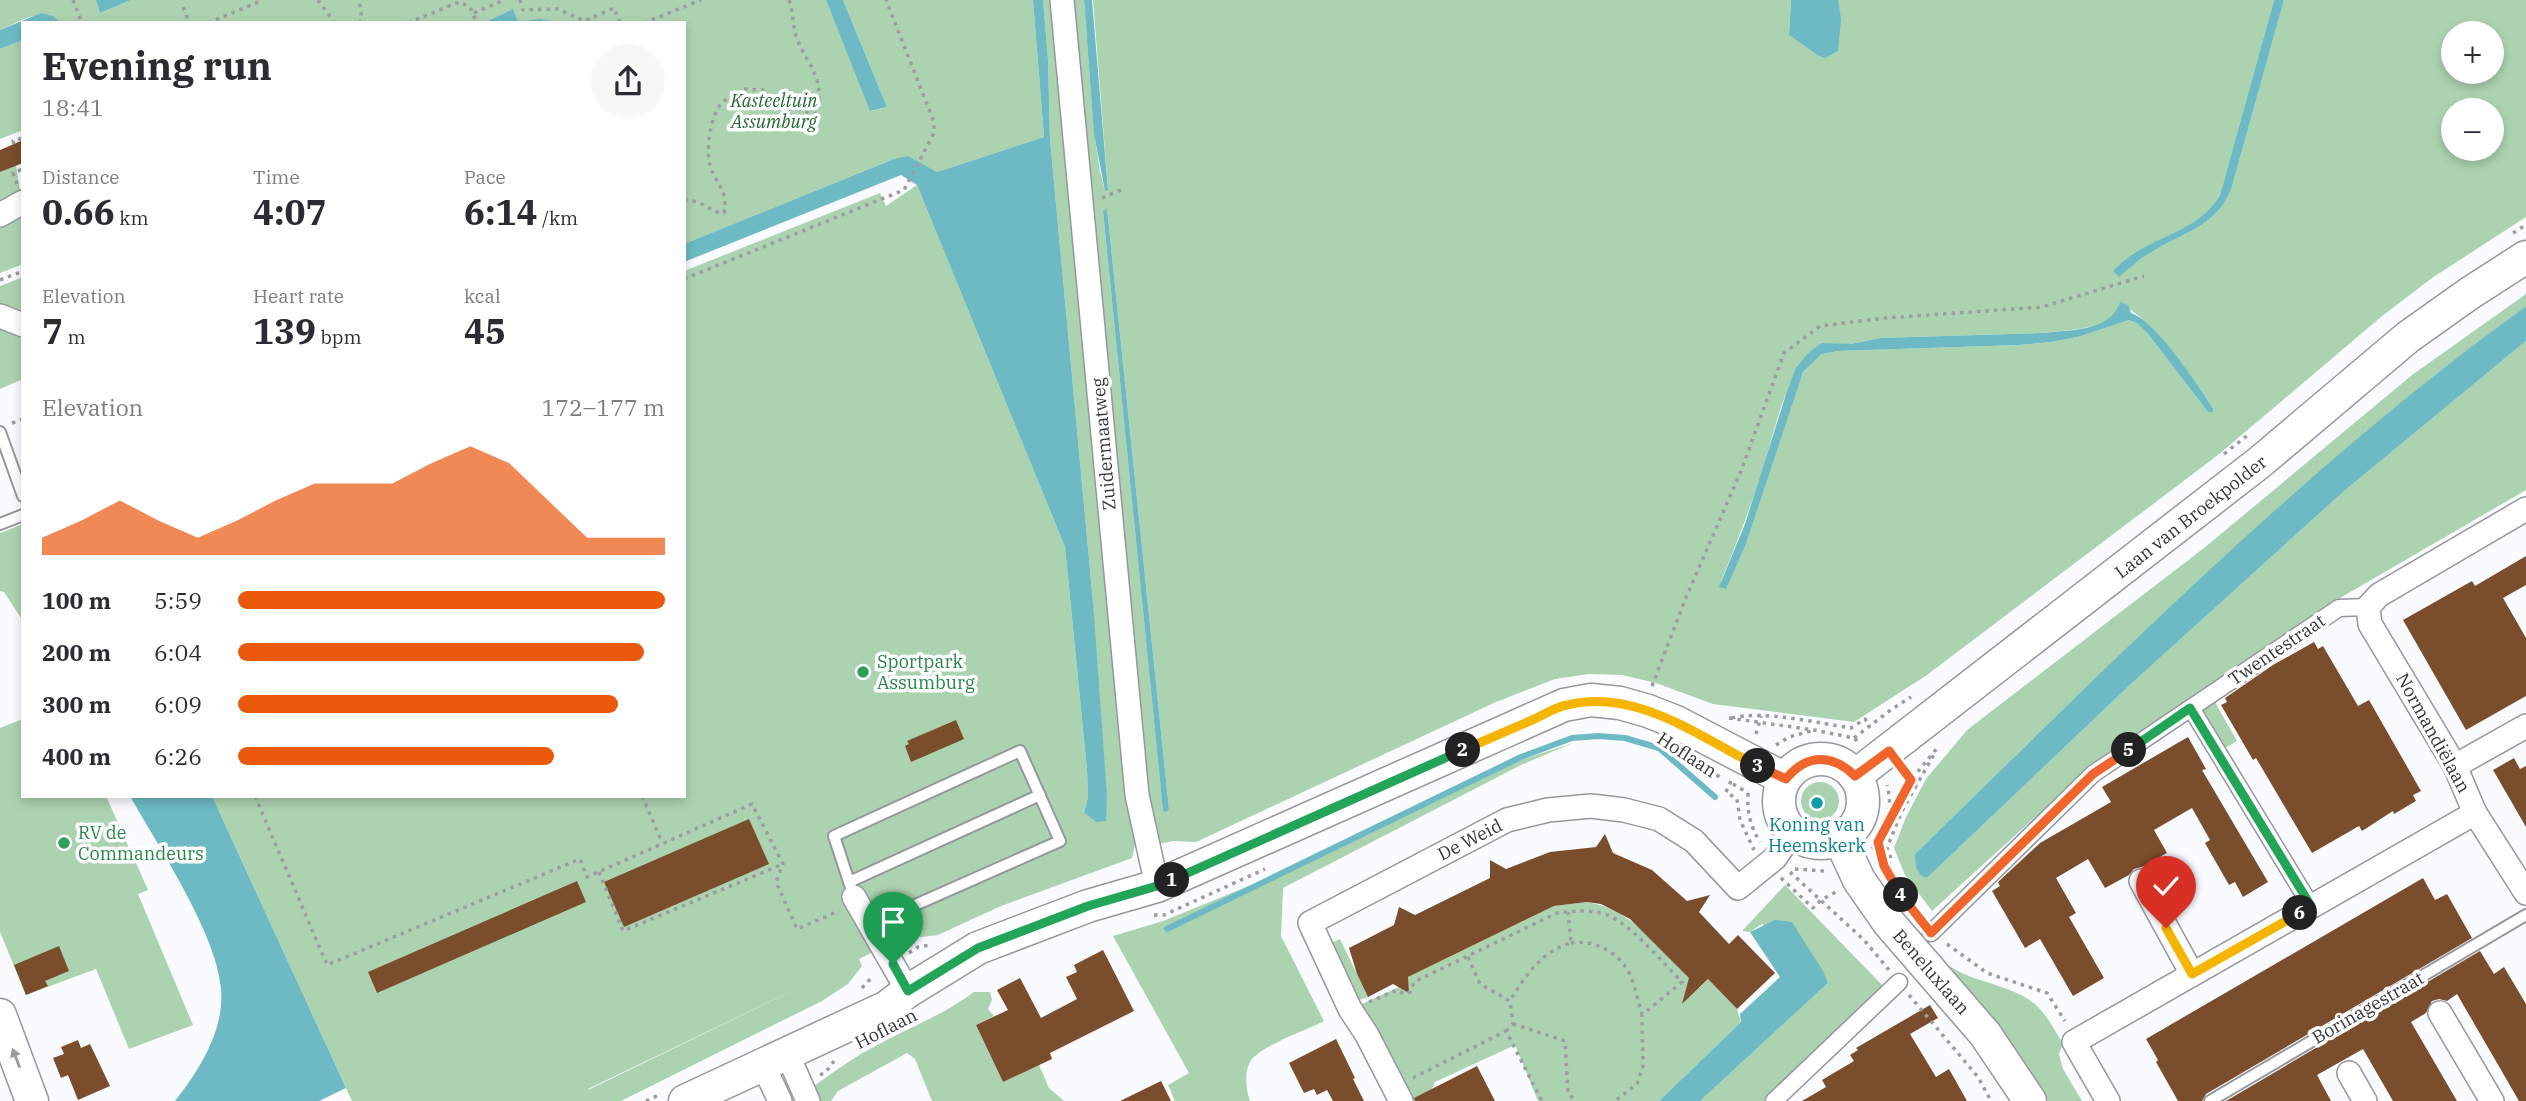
<!DOCTYPE html>
<meta charset="utf-8">
<style>
:root{--surface:#fff;--page:#f7f7f7;--text:#2b2b33;--muted:#7c7c81;--accent:#ea580c}
body{margin:0;font-family:"IBM Plex Serif",serif;background:var(--page);color:var(--text);height:100vh;display:flex;flex-direction:column;font-size:26px;white-space:nowrap}
*{box-sizing:border-box;margin:0}
p{font-size:23px;color:var(--muted)}
.icon{flex:none;width:38px;height:38px;fill:none;stroke:currentColor;stroke-width:2;stroke-linecap:round;stroke-linejoin:round}
.map{position:relative;flex:1;overflow:hidden}
.panel{position:absolute;left:21px;top:21px;width:665px;height:777px;display:flex;flex-direction:column;background:var(--surface);border-radius:0px;box-shadow:0 4px 10px #0003}
.panel>*{flex:none}
.tools{position:absolute;left:2441px;top:21px;display:grid;gap:14px}
.tools a{display:grid;place-items:center;width:63px;height:63px;border-radius:50%;background:var(--surface);box-shadow:0 4px 10px #0003;font-size:35px}
.pin{position:absolute;display:grid;place-items:center;width:60px;height:60px;color:#fff;margin:-72px -30px;border-radius:50% 50% 50% 0;rotate:-45deg;box-shadow:0 0 7px #0007}
.pin .icon{rotate:45deg}
.km{position:absolute;width:35px;height:35px;margin:-18px;border-radius:50%;background:#222;color:#fff;font-size:19px;line-height:35px;text-align:center}
.round{display:grid;place-items:center;flex:none;width:74px;height:74px;border-radius:37px;background:var(--page)}
.headline{display:flex;align-items:center;justify-content:space-between;height:119px;padding:0 21px}
h1{font-size:38px;font-weight:800;line-height:52px}
.stats{display:grid;grid-template-columns:repeat(3,1fr);gap:10px;height:119px;padding:7px 21px}
.stats div{display:grid;align-content:center}
.stats b{font-size:35px;font-weight:800}
.stats small{font-size:19px;font-weight:400}
.stats p{font-size:19px}
.chart{height:196px;padding:14px 21px}
.chart p{display:flex;justify-content:space-between}
.chart svg{width:100%;height:126px;margin-top:7px;fill:var(--accent);opacity:.7}
ul{padding:0 21px;list-style:none;font-size:23px}
li{display:grid;grid-template-columns:112px 84px 1fr;align-items:center;height:52px}
li i{height:18px;border-radius:9px;background:var(--accent)}
.map>svg:first-child{display:block}
.green{fill:#acd3af;fill-rule:evenodd}
.water{fill:#6dbac4}
.lines{fill:none;stroke-linecap:round;stroke-linejoin:round}
.stream{stroke:#6dbac4;stroke-width:6}
.building{fill:#7a4e2c}
.service-casing{stroke:#95979d;stroke-width:14}
.pedestrian-casing{stroke:#95979d;stroke-width:19}
.minor-casing{stroke:#95979d;stroke-width:26}
.secondary-casing{stroke:#95979d;stroke-width:35}
.path{stroke:#9b9da0;stroke-width:3.5;stroke-dasharray:3.5 5;stroke-linecap:butt}
.service{stroke:#fff;stroke-width:10}
.pedestrian{stroke:#fff;stroke-width:16}
.minor{stroke:#fff;stroke-width:23}
.secondary{stroke:#fff;stroke-width:32}
.oneway{fill:#9a9b9c}
.split-1-casing{stroke:#fff;stroke-width:14}
.split-2-casing{stroke:#fff;stroke-width:14}
.split-3-casing{stroke:#fff;stroke-width:14}
.split-4-casing{stroke:#fff;stroke-width:14}
.split-5-casing{stroke:#fff;stroke-width:14}
.split-6-casing{stroke:#fff;stroke-width:14}
.split-7-casing{stroke:#fff;stroke-width:14}
.split-1{stroke:#22a559;stroke-width:9}
.split-2{stroke:#22a559;stroke-width:9}
.split-3{stroke:#f5b400;stroke-width:9}
.split-4{stroke:#f0652b;stroke-width:9}
.split-5{stroke:#f0652b;stroke-width:9}
.split-6{stroke:#22a559;stroke-width:9}
.split-7{stroke:#f5b400;stroke-width:9}
.leisure-dot{fill:#2e9e5b;stroke:#fff;stroke-width:2.5}
.culture-dot{fill:#0f9aa8;stroke:#fff;stroke-width:2.5}
.labels{text-anchor:middle;stroke-width:7;stroke-linejoin:round;paint-order:stroke}
.park-label{font-size:18px;font-style:italic;fill:#266732;stroke:#fff}
.street-label{font-size:18px;fill:#353739;stroke:#fff}
.leisure-label{font-size:18px;fill:#27864d;stroke:#fff;text-anchor:start}
.culture-label{font-size:18px;fill:#0d838f;stroke:#fff}
</style>
<div class="map">
<svg width="2526" height="1101" viewBox="0 0 2526 1101">
<rect width="100%" height="100%" fill="#f9fbfe"/>
<g class="green">
<path d="M0,0H96L100,13L131,0H826L871,111L887,107L843,0H1033L1044,137L937,172L925,166L894,159L684,244V23H61C39,7 23,20 0,30Z"/>
<path d="M1043,0H1056L1137,837L1132,858L1001,906L938,935L913,938L910,934L859,959L862,966L848,984L822,1001L621,1101H352L212,796H684V271L880,193L886,206L917,185L1065,547L1087,770L1088,797L1084,813L1096,822L1093,602L1050,139L1048,59ZM823,976L588,1090V1089Z"/>
<path d="M1070,0H1084L1094,132L1100,171L1105,191L1108,189L1093,0H1791L1789,35L1817,55L1837,0H2274L2220,195C2197,235 2142,237 2113,271L2119,276C2129,269 2139,259 2150,253C2181,233 2215,228 2231,190L2284,0H2526V217L2432,278L2381,317L2218,455L1927,675L1854,722L1713,704L1656,683L1622,675L1589,674L1555,679L1496,702L1196,842L1173,841L1154,845ZM2454,33H2492V72H2454ZM2454,110H2492V149H2454ZM1107,208L1169,809L1167,812L1163,810L1103,211ZM2120,303C2157,324 2189,372 2213,408L2208,412L2148,334L2138,324L2129,320L2078,337L2051,342L2020,345L1838,351L1822,354L1803,372L1722,588L1721,581C1736,545 1750,509 1762,471C1775,430 1783,385 1809,352L1880,338L2042,333C2059,331 2107,329 2116,314C2118,310 2118,306 2120,303Z"/>
<polygon points="23,40 23,130 0,139 0,49"/>
<polygon points="16,165 20,191 0,206 0,172"/>
<polygon points="23,205 23,264 0,273 0,219"/>
<polygon points="23,277 23,323 0,312 0,286"/>
<path d="M2526,294V306C2305,468 2111,663 1915,854L1921,876L1927,878L2132,683L2343,492L2526,341V490L2340,598L2335,604L2208,687L2086,771L1932,911L1905,875L1894,848L1906,817L1926,779L1967,730L2204,548L2412,375Z"/>
<polygon points="0,321 23,330 23,379 0,389"/>
<polygon points="23,524 23,621 4,592 0,591 0,533"/>
<polygon points="2212,697 2237,741 2220,751 2193,708"/>
<polygon points="23,719 23,796 106,796 148,890 138,894 193,1025 129,1049 96,969 26,995 0,932 0,728"/>
<path d="M1573,743L1521,765L1283,888L1281,936L1324,1021C1307,1030 1258,1047 1250,1062C1244,1073 1246,1090 1250,1101H1175L1168,1085L1189,1073L1113,936L1163,921L1266,879L1512,763Z"/>
<circle cx="1820" cy="801" r="19"/>
<polygon points="1785,885 1885,988 1769,1101 1700,1101 1828,983 1762,924 1750,932 1742,931"/>
<path d="M1587,902C1635,910 1666,954 1699,988L1708,979L1737,1009L1741,1022L1659,1101H1538L1515,1045L1435,1082L1429,1096L1433,1101H1394L1351,1009L1399,987L1406,978L1554,906Z"/>
<polygon points="1340,939 1368,997 1357,1001 1329,944"/>
<path d="M1922,947C1936,957 1949,967 1964,974C1985,983 2011,987 2031,1001C2045,1011 2054,1029 2063,1044L2059,1054L2063,1069L2082,1101H2048L2030,1073Z"/>
<path d="M974,992H990L992,1000L988,1009L994,1016L976,1025L1003,1082L1039,1065L1049,1088L1064,1101H932L915,1059L907,1053L838,1091L831,1101H812L811,1088C830,1075 849,1060 870,1049C905,1029 942,1016 974,992Z"/>
</g>
<g class="water">
<polygon points="96,0 131,0 100,13"/>
<polygon points="826,0 843,0 887,107 870,111"/>
<polygon points="1033,0 1043,0 1048,59 1050,139 1093,602 1107,796 1106,821 1096,822 1084,813 1088,797 1087,770 1065,547 917,185 901,175 684,262 684,244 894,159 908,156 937,172 1044,137"/>
<polygon points="1084,0 1092,0 1108,190 1105,191 1094,134"/>
<polygon points="1791,0 1838,0 1841,19 1838,51 1825,58 1817,55 1789,35"/>
<path d="M2274,0H2284L2231,190C2215,228 2181,233 2150,253C2139,259 2129,269 2119,277L2113,271C2142,237 2197,235 2220,195Z"/>
<polygon points="513,9 518,22 539,19 563,23 484,23"/>
<polygon points="41,13 53,16 61,23 23,23 23,40 0,49 0,30"/>
<polygon points="1107,208 1169,809 1167,812 1163,811 1103,211"/>
<path d="M2120,302L2128,305L2131,313C2156,321 2198,385 2213,408V412H2208L2148,334L2138,324L2129,320L2078,337L2051,342L2020,345L1838,351L1822,354L1803,372L1745,546L1726,589L1719,587L1745,524L1787,391L1796,368L1809,352L1822,343L1850,344L1880,338L2042,333C2068,330 2111,332 2120,302Z"/>
<path d="M2526,306V341L2343,492L2132,683L1927,878L1921,876L1916,867L1915,854C2111,663 2304,467 2526,306Z"/>
<path d="M130,796H212L346,1088L319,1101H175C199,1071 225,1029 221,989C217,934 158,846 130,796Z"/>
<polygon points="1775,920 1792,922 1823,971 1828,983 1700,1101 1659,1101 1741,1022 1740,1014 1780,977 1750,932"/>
</g>
<g class="lines">
<polyline class="stream" points="1167,929 1521,757 1572,738 1598,736 1625,738 1659,748 1715,797"/>
</g>
<g class="building">
<polygon points="23,140 23,163 0,172 0,150"/>
<polygon points="2526,556 2526,585 2503,598 2526,638 2526,696 2466,730 2403,620 2472,581 2475,586"/>
<polygon points="2314,642 2318,649 2323,646 2358,706 2369,700 2421,791 2413,795 2416,801 2394,814 2393,811 2362,831 2359,826 2312,853 2256,758 2253,760 2221,705 2227,702 2225,698 2273,665"/>
<polygon points="956,720 964,739 911,762 905,746 909,744 907,741"/>
<polygon points="2188,737 2206,769 2202,770 2268,882 2243,897 2235,882 2229,885 2205,843 2210,840 2192,808 2154,830 2167,853 2142,867 2134,869 2129,875 2105,888 2088,859 2056,878 2076,913 2069,917 2104,978 2073,996 2040,939 2025,948 1992,891 2000,886 1998,882 2040,843 2111,802 2102,787"/>
<polygon points="2514,758 2520,769 2526,766 2526,827 2493,770"/>
<polygon points="749,819 769,864 624,927 604,882"/>
<polygon points="1605,834 1613,853 1652,870 1687,901 1710,895 1699,912 1729,944 1738,935 1775,973 1737,1009 1708,979 1682,1004 1689,978 1630,919 1601,904 1587,902 1554,906 1408,977 1409,993 1393,984 1368,997 1357,974 1349,948 1394,925 1399,907 1415,915 1490,878 1490,860 1506,869 1550,852 1596,847"/>
<polygon points="2423,878 2435,900 2447,894 2472,938 2206,1094 2202,1101 2178,1101 2156,1062 2158,1060 2146,1039"/>
<polygon points="577,881 586,902 377,993 368,972"/>
<polygon points="59,946 69,971 45,981 48,986 26,995 14,965"/>
<polygon points="1103,950 1134,1011 1050,1053 1052,1059 1003,1082 976,1025 1008,1010 997,990 1020,978 1041,1018 1077,999 1066,977 1077,972 1074,965"/>
<polygon points="2480,951 2494,974 2504,967 2526,1004 2526,1101 2519,1101 2457,994 2447,1001 2439,999 2432,1001 2426,1013 2411,1022 2457,1101 2393,1101 2363,1049 2317,1075 2331,1101 2226,1101"/>
<polygon points="1930,1005 1938,1018 1910,1034 1936,1077 1949,1069 1967,1101 1802,1101 1826,1087 1822,1080 1854,1061 1850,1055 1858,1050 1856,1048"/>
<polygon points="1336,1039 1355,1078 1353,1079 1364,1101 1333,1101 1327,1090 1317,1095 1314,1089 1304,1093 1289,1063"/>
<polygon points="78,1040 81,1048 90,1044 110,1086 78,1100 68,1075 61,1078 53,1058 64,1054 61,1047"/>
<polygon points="1477,1066 1495,1101 1415,1101 1414,1098"/>
<polygon points="1161,1081 1171,1101 1120,1101"/>
</g>
<g class="lines">
<g class="service-casing">
<g id="service">
<polyline points="0,432 23,496"/>
<polyline points="0,524 23,515"/>
<polyline points="849,882 1040,795"/>
<polyline points="854,897 834,836 1020,751 1060,841 870,925"/>
<polyline points="2210,1101 2526,915"/>
</g>
</g>
<g class="pedestrian-casing">
<g id="pedestrian">
<polyline points="2191,708 2311,906"/>
<polyline points="1931,933 2093,774 2339,608 2368,607"/>
<polyline points="1774,1101 1899,982"/>
</g>
</g>
<g class="minor-casing">
<g id="minor">
<polyline points="1062,0 1137,795 1157,886"/>
<polyline points="0,215 23,202"/>
<polyline points="0,316 23,325"/>
<polyline points="2526,509 2379,595 2368,607 2370,624 2455,766 2475,813 2526,893"/>
<polyline points="2455,766 2526,726"/>
<polyline points="2141,881 2192,974"/>
<polyline points="854,897 908,991"/>
<polyline points="2440,1013 2492,1101"/>
<polyline points="787,1053 808,1101"/>
<polyline points="763,1065 780,1101"/>
<polyline points="2349,1073 2365,1101"/>
<polyline points="1401,1101 1367,1035 1350,1009 1310,923 1507,820 1548,810 1591,806 1624,810 1659,819 1694,841 1738,888 1775,858 1793,832"/>
<polyline points="2108,1101 2074,1042 2475,813"/>
</g>
</g>
<g class="secondary-casing">
<g id="secondary">
<circle cx="1821" cy="801" r="42"/>
<polyline points="1855,776 2260,462 2408,337 2470,293 2526,257"/>
<polyline points="1840,839 1859,880 1889,923 1985,1034 2030,1101"/>
<polyline points="0,1015 32,1101"/>
<polyline points="685,1101 887,1007 908,991 978,948 1088,906 1157,886 1564,705 1591,700 1620,703 1648,711 1676,722 1785,779"/>
</g>
</g>
<g class="path">
<polyline points="73,0 82,23"/>
<polyline points="318,0 335,23"/>
<polyline points="520,0 523,10 558,9 584,21 614,8 620,23"/>
<polyline points="183,7 189,22"/>
<polyline points="474,13 504,0"/>
<polyline points="208,23 263,0"/>
<polyline points="359,23 362,19 359,0"/>
<polyline points="408,23 459,2 470,7 477,23"/>
<polyline points="644,23 701,0"/>
<path d="M744,89L763,90L776,103L814,114L817,113C825,77 809,68 797,39C792,26 794,13 789,0"/>
<polyline points="14,144 13,141 23,138"/>
<polyline points="17,184 13,173 23,169"/>
<polyline points="1102,198 1123,189"/>
<path d="M684,200C706,200 709,213 724,213C729,190 715,184 710,165C705,151 711,110 724,101C726,99 733,97 735,97"/>
<polyline points="2513,233 2526,225"/>
<polyline points="684,279 904,190 934,133 934,122 886,0"/>
<polyline points="0,280 23,271"/>
<polyline points="12,423 23,419"/>
<polyline points="2224,454 2248,435"/>
<polyline points="1652,686 1685,600 1741,471 1784,353 1820,326 1885,318 2042,307 2144,276"/>
<polyline points="1729,718 1814,730 1854,738 1858,742"/>
<path d="M1732,718C1763,710 1818,723 1851,728L1865,719L1870,726"/>
<polyline points="1756,734 1761,716"/>
<polyline points="1854,738 1892,709 1911,697"/>
<polyline points="1776,745 1789,737 1811,731"/>
<polyline points="1709,771 1724,779"/>
<polyline points="1904,771 1916,786 1936,751"/>
<polyline points="1731,781 1726,792 1737,799 1740,820 1754,850"/>
<polyline points="1733,784 1748,793"/>
<path d="M1748,793C1747,812 1750,826 1760,842"/>
<polyline points="255,796 327,965 580,859 587,877 752,804 783,864 776,882 797,929 839,911"/>
<polyline points="642,796 662,842"/>
<polyline points="1891,815 1911,780 1938,747"/>
<polyline points="1878,842 1885,868"/>
<path d="M1872,849C1889,832 1893,808 1887,785"/>
<polyline points="1880,868 1892,861 1887,848 1901,813 1916,786"/>
<polyline points="1795,869 1825,871"/>
<polyline points="599,872 623,931 783,864"/>
<polyline points="1790,872 1864,940 1889,970"/>
<polyline points="1781,878 1813,908 1821,900 1836,892"/>
<polyline points="1154,915 1164,915 1265,869"/>
<path d="M1571,943C1592,939 1617,951 1628,971C1635,983 1637,1000 1642,1014"/>
<polyline points="1947,944 1987,973 2047,993 2065,1021"/>
<polyline points="909,953 918,947 931,945"/>
<path d="M1468,957L1480,984L1510,1001C1524,977 1543,950 1571,943L1568,912"/>
<polyline points="862,988 873,976"/>
<polyline points="1909,995 1978,1077 1991,1101"/>
<path d="M1369,1002L1397,990L1404,994L1410,992L1414,982L1557,913C1574,911 1591,909 1607,915C1631,924 1663,963 1682,982L1642,1015L1643,1066L1637,1084L1615,1101"/>
<polyline points="1513,1024 1565,1041 1568,1094 1577,1101"/>
<polyline points="1506,1031 1513,1024 1510,1001"/>
<polyline points="820,1075 826,1072 834,1061"/>
<polyline points="1413,1078 1506,1031 1542,1101"/>
<polyline points="646,1101 661,1094"/>
</g>
<use href="#service" class="service"/>
<use href="#pedestrian" class="pedestrian"/>
<use href="#minor" class="minor"/>
<use href="#secondary" class="secondary"/>
</g>
<defs><path id="oneway-solid" d="M-6-.8H1V-3.2L6.5 0L1 3.2V.8H-6Z" transform="scale(1.75)"/></defs>
<use class="oneway" href="#oneway-solid" transform="translate(16 1058) rotate(-111)"/>
<g class="lines">
<g class="split-1-casing">
<polyline id="split-1" points="893,964 908,991 978,948 1088,906 1157,886 1172,880"/>
</g>
<g class="split-2-casing">
<polyline id="split-2" points="1172,880 1463,750"/>
</g>
<g class="split-3-casing">
<path id="split-3" d="M1463,750C1486,740 1509,730 1532,720C1544,715 1555,707 1567,705C1637,688 1699,737 1758,766"/>
</g>
<g class="split-4-casing">
<path id="split-4" d="M1758,766L1786,779C1806,754 1832,753 1855,776L1889,751L1911,780L1878,842L1884,866L1901,895"/>
</g>
<g class="split-5-casing">
<polyline id="split-5" points="1901,895 1931,933 2093,774 2129,750"/>
</g>
<g class="split-6-casing">
<polyline id="split-6" points="2129,750 2190,708 2311,906 2300,913"/>
</g>
<g class="split-7-casing">
<polyline id="split-7" points="2166,928 2192,974 2300,913"/>
</g>
<use href="#split-1" class="split-1"/>
<use href="#split-2" class="split-2"/>
<use href="#split-3" class="split-3"/>
<use href="#split-4" class="split-4"/>
<use href="#split-5" class="split-5"/>
<use href="#split-6" class="split-6"/>
<use href="#split-7" class="split-7"/>
</g>
<g class="leisure-dot">
<circle cx="863" cy="672" r="7"/>
<circle cx="64" cy="843" r="7"/>
</g>
<circle class="culture-dot" cx="1817" cy="803" r="7"/>
<g class="labels">
<g class="park-label">
<text x="774" y="107">Kasteeltuin<tspan x="774" dy="21">Assumburg</tspan></text>
</g>
<g class="street-label">
<text transform="translate(1104 444) rotate(-95)" y="6">Zuidermaatweg</text>
<text transform="translate(2191 517) rotate(-38)" y="6">Laan van Broekpolder</text>
<text transform="translate(2277 650) rotate(-34)" y="6">Twentestraat</text>
<text transform="translate(2433 733) rotate(61)" y="6">Normandiëlaan</text>
<text transform="translate(1687 755) rotate(33)" y="6">Hoflaan</text>
<text transform="translate(1470 840) rotate(-27)" y="6">De Weid</text>
<text transform="translate(1931 972) rotate(49)" y="6">Beneluxlaan</text>
<text transform="translate(2368 1008) rotate(-30)" y="6">Borinagestraat</text>
<text transform="translate(886 1029) rotate(-27)" y="6">Hoflaan</text>
</g>
<g class="leisure-label">
<text x="877" y="668">Sportpark<tspan x="877" dy="21">Assumburg</tspan></text>
<text x="78" y="839">RV de<tspan x="78" dy="21">Commandeurs</tspan></text>
</g>
<g class="culture-label">
<text x="1817" y="831">Koning van<tspan x="1817" dy="21">Heemskerk</tspan></text>
</g>
</g>
</svg>
<div class="tools">
<a>+</a>
<a>−</a>
</div>
<div class="pin" style="left:893px;top:964px;background:#1e9e55"><svg class="icon" aria-label="arrive" viewBox="0 0 24 24"><path d="M6 21V4h12l-3 4 3 4H6"/></svg></div>
<div class="pin" style="left:2166px;top:928px;background:#d93025"><svg class="icon" aria-label="check" viewBox="0 0 24 24"><path d="M5 12l5 5 9-10"/></svg></div>
<b class="km" style="left:1172px;top:880px">1</b>
<b class="km" style="left:1463px;top:750px">2</b>
<b class="km" style="left:1758px;top:766px">3</b>
<b class="km" style="left:1901px;top:895px">4</b>
<b class="km" style="left:2129px;top:750px">5</b>
<b class="km" style="left:2300px;top:913px">6</b>
<section class="panel">
<div class="headline"><div><h1>Evening run</h1><p>18:41</p></div><a class="round"><svg class="icon" aria-label="share" viewBox="0 0 24 24"><path d="M12 15V3M7 8l5-5 5 5M5 13v7h14v-7"/></svg></a></div>
<div class="stats">
<div><p>Distance</p><b>0.66<small> km</small></b></div>
<div><p>Time</p><b>4:07</b></div>
<div><p>Pace</p><b>6:14<small> /km</small></b></div>
</div>
<div class="stats">
<div><p>Elevation</p><b>7<small> m</small></b></div>
<div><p>Heart rate</p><b>139<small> bpm</small></b></div>
<div><p>kcal</p><b>45</b></div>
</div>
<div class="chart"><p><span>Elevation</span>172–177 m</p>
<svg viewBox="0 0 160 44" preserveAspectRatio="none"><path d="M0 44V38L10 32L20 25L30 32L40 38L50 32L60 25L70 19L80 19L90 19L100 12L110 6L120 12L130 25L140 38L150 38L160 38V44z"/></svg>
</div>
<ul>
<li><b>100 m</b>5:59<i style="width:100%"></i></li>
<li><b>200 m</b>6:04<i style="width:95%"></i></li>
<li><b>300 m</b>6:09<i style="width:89%"></i></li>
<li><b>400 m</b>6:26<i style="width:74%"></i></li>
</ul>
</section>
</div>
